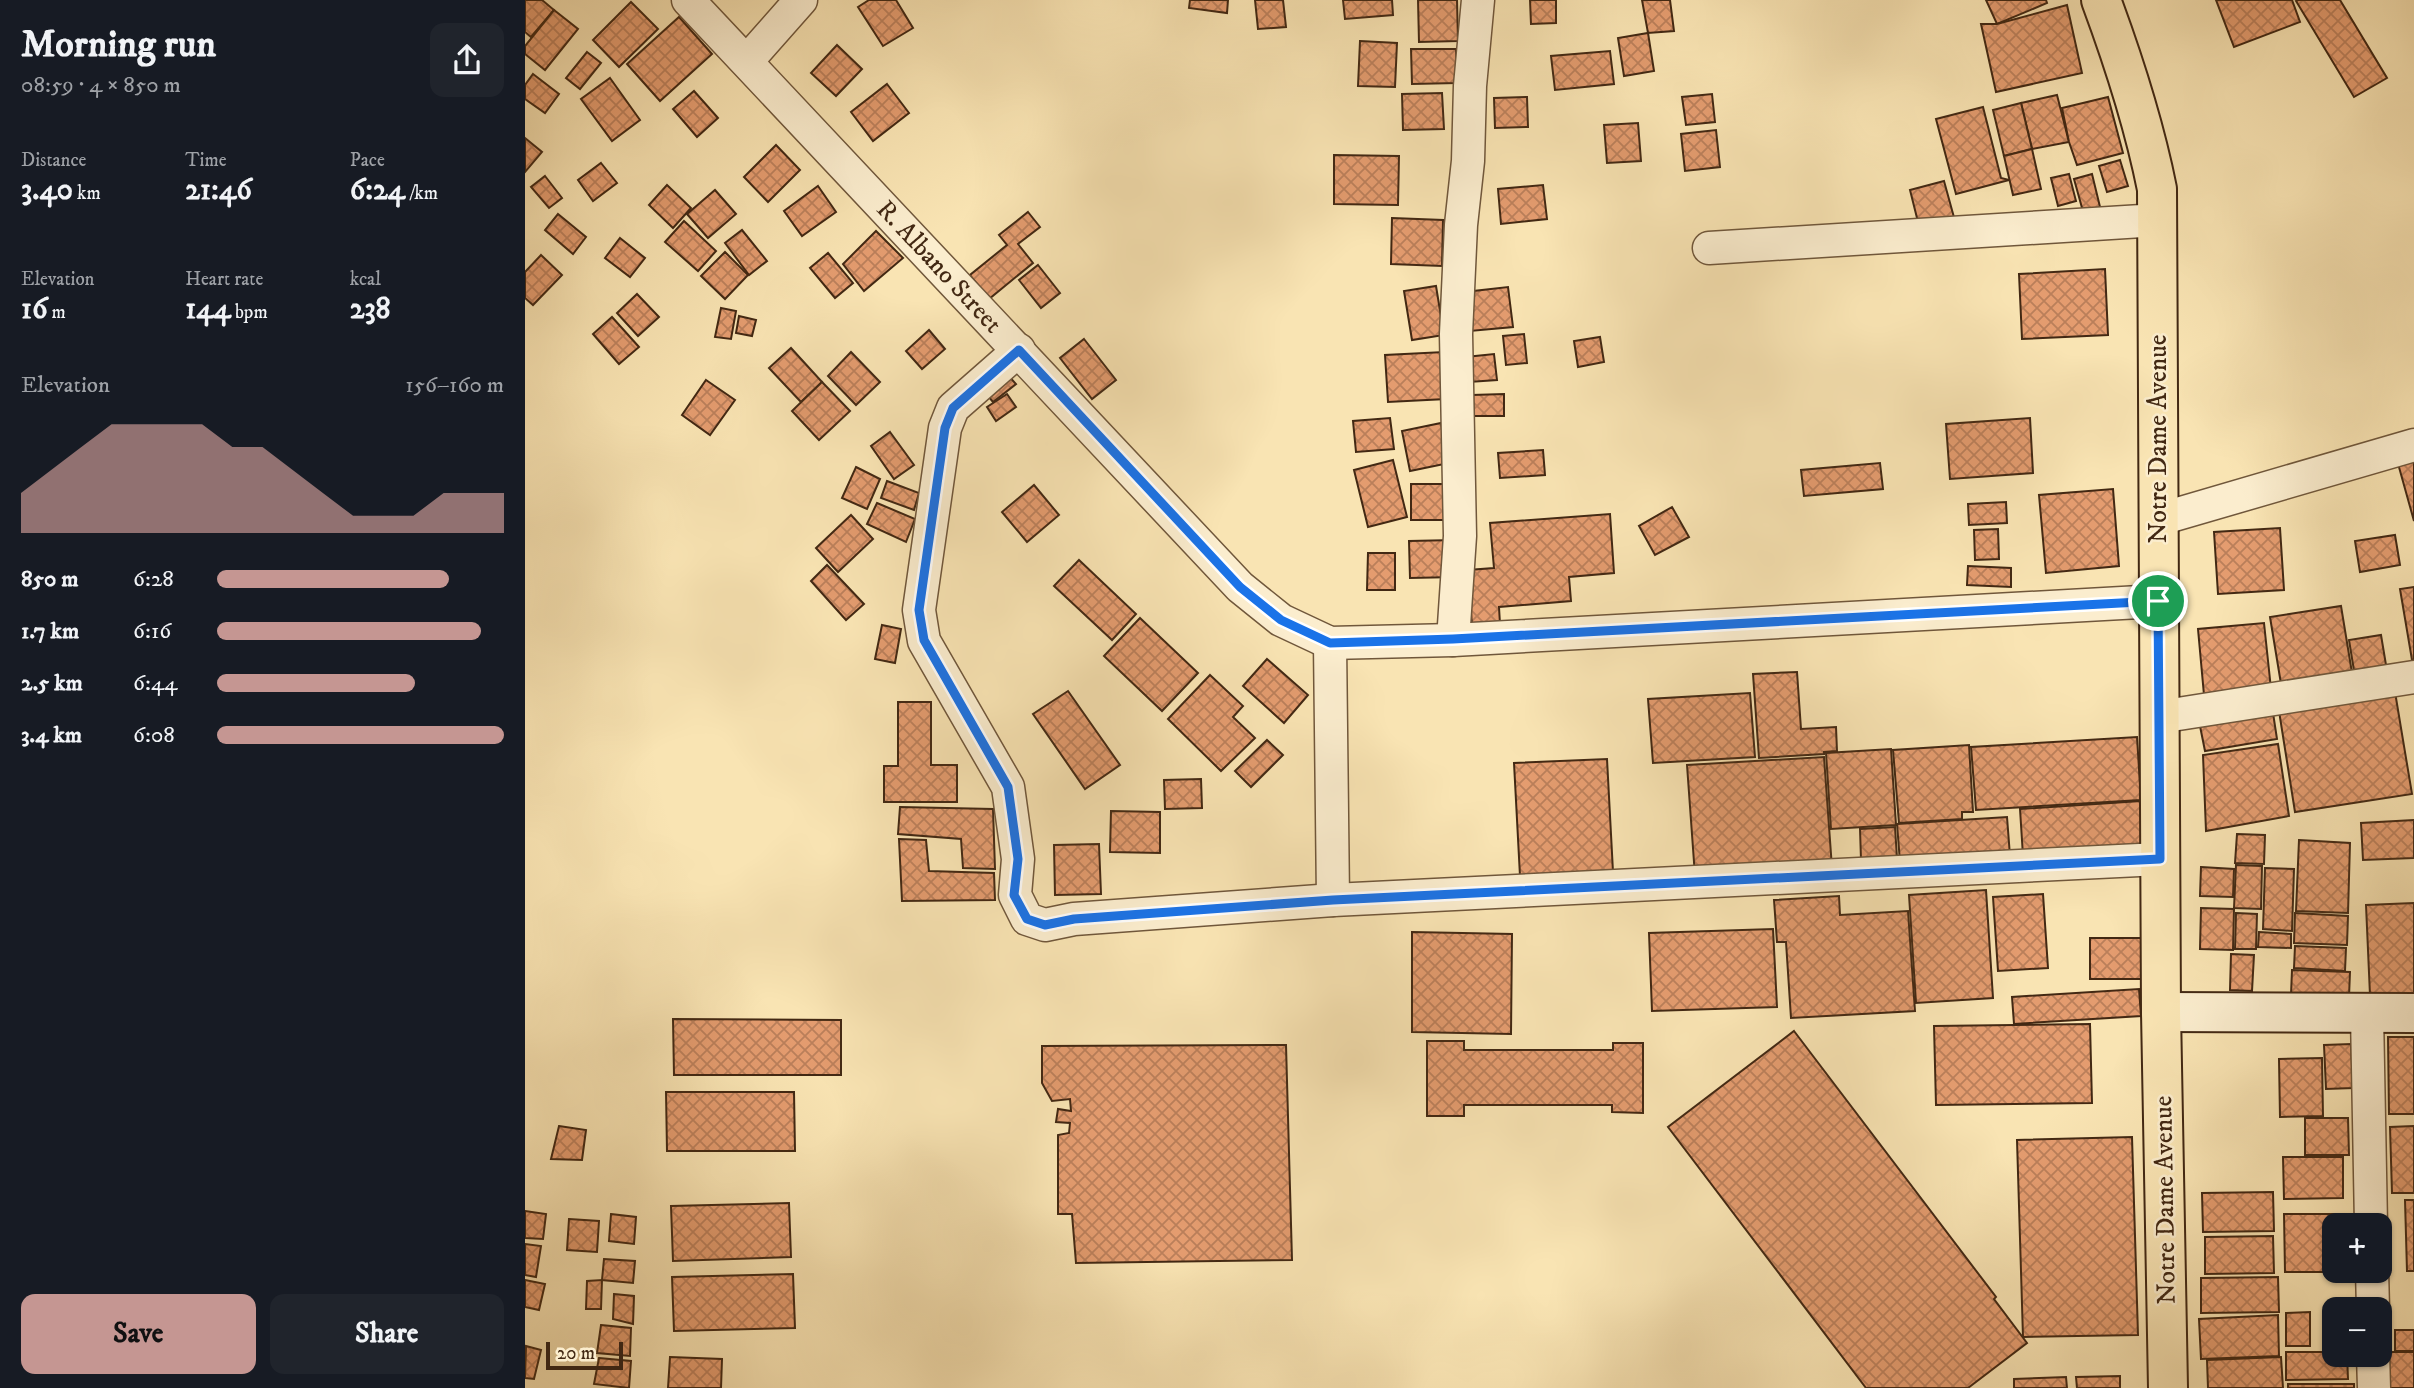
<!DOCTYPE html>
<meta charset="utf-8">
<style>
:root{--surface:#171b24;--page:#20242c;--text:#f1f3f6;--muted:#9ea1a6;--accent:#c59692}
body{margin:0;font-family:"IM FELL DW Pica",serif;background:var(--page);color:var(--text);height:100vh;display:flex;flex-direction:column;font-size:26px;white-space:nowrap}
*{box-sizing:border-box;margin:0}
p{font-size:23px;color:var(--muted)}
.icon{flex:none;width:38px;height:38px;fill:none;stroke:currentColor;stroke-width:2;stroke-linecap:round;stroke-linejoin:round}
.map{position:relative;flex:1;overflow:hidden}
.sheet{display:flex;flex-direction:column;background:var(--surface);width:525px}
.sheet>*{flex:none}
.tools{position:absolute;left:1797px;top:1213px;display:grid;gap:14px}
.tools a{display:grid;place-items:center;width:70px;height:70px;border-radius:14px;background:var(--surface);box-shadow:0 2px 5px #0004;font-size:35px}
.scale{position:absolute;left:21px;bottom:18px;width:77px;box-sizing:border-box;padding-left:7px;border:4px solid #422813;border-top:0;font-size:19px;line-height:24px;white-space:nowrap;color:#422813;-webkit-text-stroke:5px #fbedce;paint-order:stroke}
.pin{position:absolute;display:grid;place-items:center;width:60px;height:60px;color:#fff;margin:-30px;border:4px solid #fff;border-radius:50%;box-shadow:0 2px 7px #0007}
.round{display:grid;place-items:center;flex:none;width:74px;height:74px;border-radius:14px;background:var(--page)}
.summary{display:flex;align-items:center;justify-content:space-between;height:119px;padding:0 21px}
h1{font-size:38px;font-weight:700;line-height:52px}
.metrics{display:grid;grid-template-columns:repeat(3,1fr);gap:10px;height:119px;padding:7px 21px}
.metrics div{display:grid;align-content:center}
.metrics b{font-size:30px;font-weight:700}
.metrics small{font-size:19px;font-weight:400}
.metrics p{font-size:19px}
.chart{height:196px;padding:14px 21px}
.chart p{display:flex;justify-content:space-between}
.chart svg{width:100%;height:126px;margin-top:7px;fill:var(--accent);opacity:.7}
.cta{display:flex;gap:14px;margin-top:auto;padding:14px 21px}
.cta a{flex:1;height:80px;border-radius:14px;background:var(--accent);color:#111;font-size:28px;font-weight:700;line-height:80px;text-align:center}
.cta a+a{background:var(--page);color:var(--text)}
ul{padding:0 21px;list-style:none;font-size:23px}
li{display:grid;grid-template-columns:112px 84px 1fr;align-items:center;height:52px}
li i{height:18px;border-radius:9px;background:var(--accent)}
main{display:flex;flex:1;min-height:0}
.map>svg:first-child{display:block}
.building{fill:url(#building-cross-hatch);stroke:#422813;stroke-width:2}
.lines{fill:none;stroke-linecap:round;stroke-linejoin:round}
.street-casing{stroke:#70573b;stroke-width:35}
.secondary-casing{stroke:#422813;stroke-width:42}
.primary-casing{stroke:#422813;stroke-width:42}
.street{stroke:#fbedce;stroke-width:32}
.secondary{stroke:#fbedce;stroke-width:38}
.primary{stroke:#f9e4b3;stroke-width:38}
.route-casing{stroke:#fff;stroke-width:14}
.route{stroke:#1a73e8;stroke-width:9}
.labels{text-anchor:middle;stroke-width:5;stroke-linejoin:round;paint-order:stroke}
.street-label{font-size:26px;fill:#422813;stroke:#fbedce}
</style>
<main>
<section class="sheet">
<div class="summary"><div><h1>Morning run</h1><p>08:59 · 4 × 850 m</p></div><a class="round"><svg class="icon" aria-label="share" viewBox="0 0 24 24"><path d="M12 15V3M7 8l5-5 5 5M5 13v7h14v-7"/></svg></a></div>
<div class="metrics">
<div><p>Distance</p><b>3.40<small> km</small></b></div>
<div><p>Time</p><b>21:46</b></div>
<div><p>Pace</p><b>6:24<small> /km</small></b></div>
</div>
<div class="metrics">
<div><p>Elevation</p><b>16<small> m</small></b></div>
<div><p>Heart rate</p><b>144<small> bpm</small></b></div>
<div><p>kcal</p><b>238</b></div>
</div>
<div class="chart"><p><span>Elevation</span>156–160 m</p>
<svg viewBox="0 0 160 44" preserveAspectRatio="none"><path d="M0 44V30L10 22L20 14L30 6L40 6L50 6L60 6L70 14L80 14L90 22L100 30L110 38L120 38L130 38L140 30L150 30L160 30V44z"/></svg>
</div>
<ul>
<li><b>850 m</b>6:28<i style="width:81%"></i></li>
<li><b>1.7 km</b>6:16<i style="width:92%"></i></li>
<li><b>2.5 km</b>6:44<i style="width:69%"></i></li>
<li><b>3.4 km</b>6:08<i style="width:100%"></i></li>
</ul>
<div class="cta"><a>Save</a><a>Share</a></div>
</section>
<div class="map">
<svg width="1889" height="1388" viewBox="0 0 1889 1388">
<defs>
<pattern id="building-cross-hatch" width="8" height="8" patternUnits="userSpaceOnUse" patternTransform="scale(1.75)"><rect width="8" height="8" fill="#e49c6f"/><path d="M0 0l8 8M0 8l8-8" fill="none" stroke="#ba7f5a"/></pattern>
</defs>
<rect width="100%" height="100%" fill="#f9e4b3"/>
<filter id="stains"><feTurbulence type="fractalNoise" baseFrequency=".00286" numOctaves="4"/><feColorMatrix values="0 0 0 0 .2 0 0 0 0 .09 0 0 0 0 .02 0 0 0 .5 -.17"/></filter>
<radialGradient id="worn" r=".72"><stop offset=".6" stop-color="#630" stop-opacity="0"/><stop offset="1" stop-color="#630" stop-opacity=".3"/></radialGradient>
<g class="building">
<polygon points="0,0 17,0 29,10 6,37 0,32"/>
<polygon points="344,0 371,0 388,28 358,46 333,7"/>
<polygon points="665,0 703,0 702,13 664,8"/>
<polygon points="730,0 758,0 761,27 733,29"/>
<polygon points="818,0 867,0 868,15 820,19"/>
<polygon points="893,0 932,0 933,41 894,42"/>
<polygon points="1005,0 1031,0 1031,23 1006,24"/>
<polygon points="1117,0 1145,0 1149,31 1123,33"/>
<polygon points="1461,0 1521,0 1522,3 1472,24"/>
<polygon points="1691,0 1767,0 1775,22 1709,47"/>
<polygon points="1773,0 1815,0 1862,78 1829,97 1771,1"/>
<polygon points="106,2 133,29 94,67 68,40"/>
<polygon points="1542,5 1557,73 1471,92 1456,24 1472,24"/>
<polygon points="29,10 53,29 20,70 0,54 0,46"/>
<polygon points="154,17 187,54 135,101 102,64"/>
<polygon points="1123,33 1129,71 1099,76 1093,38"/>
<polygon points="835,41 872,43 870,87 833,86"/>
<polygon points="312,45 337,69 311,96 286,73"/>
<polygon points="886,49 931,49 932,83 887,84"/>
<polygon points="1085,51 1089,84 1030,90 1026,56"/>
<polygon points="62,52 76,63 55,89 41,78"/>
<polygon points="8,74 34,94 20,113 0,99 0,85"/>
<polygon points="85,78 115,120 87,141 56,99"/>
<polygon points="362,84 384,113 348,141 326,112"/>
<polygon points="169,91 193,118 172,137 148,109"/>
<polygon points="917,93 919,129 878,130 877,94"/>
<polygon points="1187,94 1190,122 1161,125 1157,97"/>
<polygon points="1532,95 1544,142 1507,149 1496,103"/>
<polygon points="1002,97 1003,127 970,128 969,98"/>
<polygon points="1583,97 1598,153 1552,165 1544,142 1537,108"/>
<polygon points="1496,103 1507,149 1479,156 1468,110"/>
<polygon points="1458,107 1476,178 1484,180 1431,194 1411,119"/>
<polygon points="1113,123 1116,161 1082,163 1079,125"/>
<polygon points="1191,130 1195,167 1160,171 1156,134"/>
<polygon points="0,138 17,152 0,172"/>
<polygon points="251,145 275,170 243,202 219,177"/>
<polygon points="1507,149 1516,189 1488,195 1479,156"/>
<polygon points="809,155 874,156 873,205 809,204"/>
<polygon points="1595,160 1603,186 1582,192 1574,166"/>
<polygon points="76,163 92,183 68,201 53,180"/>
<polygon points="1544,174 1551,201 1533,206 1526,178"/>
<polygon points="1567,174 1576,211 1559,215 1549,179"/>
<polygon points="20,176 37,198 24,208 6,187"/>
<polygon points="1419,181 1430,221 1395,230 1385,190"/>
<polygon points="142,185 166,208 148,228 124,205"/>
<polygon points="1018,185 1022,219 976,224 973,189"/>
<polygon points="293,186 311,212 277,236 259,211"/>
<polygon points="190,190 211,214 183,238 162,214"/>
<polygon points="503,212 515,227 493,244 508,263 464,299 445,275 482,245 474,235"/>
<polygon points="33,214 61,237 48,254 20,230"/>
<polygon points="867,218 918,220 917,266 866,264"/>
<polygon points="159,221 191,251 173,271 140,242"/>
<polygon points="217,230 242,261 224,275 200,243"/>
<polygon points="351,231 378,258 339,291 318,264"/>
<polygon points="95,238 120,258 105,277 80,258"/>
<polygon points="200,252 223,275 200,299 176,276"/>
<polygon points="303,253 328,283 310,298 285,268"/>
<polygon points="16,255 37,275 8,305 0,298 0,272"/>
<polygon points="513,265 535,293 516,308 494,280"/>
<polygon points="1580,269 1583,335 1497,339 1494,274"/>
<polygon points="911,286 919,335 887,340 879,291"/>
<polygon points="983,287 988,327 945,331 940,292"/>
<polygon points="112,294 134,317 113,336 92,313"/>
<polygon points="196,308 211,311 206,339 190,337"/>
<polygon points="214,316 231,320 227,336 211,333"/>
<polygon points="87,317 114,347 94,364 68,334"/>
<polygon points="404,330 420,349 397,369 381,351"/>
<polygon points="999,334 1002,363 981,365 978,336"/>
<polygon points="1075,337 1079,362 1053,367 1049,341"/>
<polygon points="559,339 591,380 567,399 535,358"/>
<polygon points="266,348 297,382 276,402 244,368"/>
<polygon points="326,352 355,382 331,405 303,376"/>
<polygon points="919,352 921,399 863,402 860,355"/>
<polygon points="969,354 972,380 944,382 941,357"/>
<polygon points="482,374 491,384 468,402 459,391"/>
<polygon points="181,380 210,400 185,435 157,415"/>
<polygon points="297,382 325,411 294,440 267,411"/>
<polygon points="482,394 491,407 471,421 462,407"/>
<polygon points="979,394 979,416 948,416 947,395"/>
<polygon points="865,418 869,449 831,452 828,421"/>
<polygon points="1505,418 1508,473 1425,479 1421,424"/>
<polygon points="916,423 924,463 885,471 877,431"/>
<polygon points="365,432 389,465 369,479 346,446"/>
<polygon points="1018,450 1020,475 975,478 973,453"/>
<polygon points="1889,455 1889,521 1872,460"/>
<polygon points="868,460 882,517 843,527 829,470"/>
<polygon points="1355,463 1358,489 1279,496 1276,470"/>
<polygon points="331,467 355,479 342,509 317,498"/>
<polygon points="362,481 394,493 389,510 356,498"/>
<rect x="886" y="484" width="44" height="36"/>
<polygon points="509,485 534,515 502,542 477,512"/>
<polygon points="1588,489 1594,566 1521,573 1514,495"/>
<polygon points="1481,502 1482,523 1444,525 1443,504"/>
<polygon points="352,503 390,519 381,542 342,524"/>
<polygon points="1147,507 1164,537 1130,555 1114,526"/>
<polygon points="1085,514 1089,573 1044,577 1046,601 974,607 975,624 947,626 943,570 969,568 965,523"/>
<polygon points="326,515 348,539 313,572 291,548"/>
<polygon points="1755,528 1759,590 1693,594 1689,532"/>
<polygon points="1473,529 1474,559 1450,560 1449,530"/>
<polygon points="1870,535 1875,565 1835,572 1830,541"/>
<polygon points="930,540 931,577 885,578 884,541"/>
<polygon points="843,553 870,553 870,590 842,590"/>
<polygon points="554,560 611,614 587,640 529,586"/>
<polygon points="302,565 339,604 321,620 286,581"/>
<polygon points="1443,566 1486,568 1486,587 1442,585"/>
<polygon points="1889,587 1889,660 1887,660 1875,589"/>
<polygon points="1816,606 1829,685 1758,696 1745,617"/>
<polygon points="615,618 673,673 637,711 579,656"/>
<polygon points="1739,623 1746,689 1679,695 1673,629"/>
<polygon points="357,625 376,629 370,663 350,659"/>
<polygon points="1856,635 1863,677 1831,683 1824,640"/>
<polygon points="742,659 783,695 759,723 718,686"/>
<polygon points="1272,672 1276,729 1311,727 1312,751 1299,752 1299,754 1234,758 1228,674"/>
<polygon points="685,675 718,706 708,717 730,738 696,771 643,719"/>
<polygon points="543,691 595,765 560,789 508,714"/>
<polygon points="1870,692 1887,794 1770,812 1754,711"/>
<polygon points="1225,693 1230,757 1128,763 1123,699"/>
<polygon points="373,702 406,702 406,765 432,765 432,802 359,802 359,766 373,766"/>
<polygon points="1748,713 1752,739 1680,751 1675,726"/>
<polygon points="1612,737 1616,800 1451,810 1446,747"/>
<polygon points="742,740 758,755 726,787 710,771"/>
<polygon points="1753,744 1764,816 1681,831 1678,755"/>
<polygon points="1444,745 1448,812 1437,812 1437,819 1374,823 1368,750"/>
<polygon points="1366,749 1371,825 1306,829 1301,753"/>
<polygon points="1299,757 1307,868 1170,876 1162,765"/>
<polygon points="1082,759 1088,872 995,876 989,763"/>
<polygon points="676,779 677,808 640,809 639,780"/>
<polygon points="1616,801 1619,849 1498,856 1495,809"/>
<polygon points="375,807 468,809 470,869 438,868 436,839 373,834"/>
<polygon points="586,811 635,812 635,853 585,852"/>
<polygon points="1482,817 1485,856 1375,862 1372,824"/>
<polygon points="1889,820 1889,858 1838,860 1836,823"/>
<polygon points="1370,827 1372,858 1336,860 1335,829"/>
<polygon points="1712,834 1740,835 1739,864 1710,863"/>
<polygon points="374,839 401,840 404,871 469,873 470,900 377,901"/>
<polygon points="1774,840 1825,843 1823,913 1771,911"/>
<polygon points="574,844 576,894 530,895 529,845"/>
<polygon points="1711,865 1737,866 1736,909 1709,908"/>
<polygon points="1676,867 1709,869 1708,897 1675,896"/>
<polygon points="1740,868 1769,869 1767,931 1738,929"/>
<polygon points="1461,890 1468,998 1391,1003 1384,895"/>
<polygon points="1518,894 1523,968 1473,971 1468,897"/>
<polygon points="1314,896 1315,915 1383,911 1390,1011 1266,1018 1261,942 1252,942 1249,900"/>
<polygon points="1889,903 1889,993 1845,995 1841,905"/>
<polygon points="1676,908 1709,909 1708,950 1675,949"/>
<polygon points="1711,913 1732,914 1731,949 1710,949"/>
<polygon points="1770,913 1823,916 1822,945 1769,943"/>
<polygon points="1248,929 1252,1007 1127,1011 1124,933"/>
<polygon points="887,932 987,934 986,1034 887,1032"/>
<polygon points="1734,932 1766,934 1766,948 1733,947"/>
<rect x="1565" y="938" width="53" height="41"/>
<polygon points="1770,946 1821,948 1820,971 1769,968"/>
<polygon points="1706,954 1729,955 1727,991 1705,990"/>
<polygon points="1767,970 1825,972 1824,997 1766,995"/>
<polygon points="1614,989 1616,1016 1489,1024 1487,997"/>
<polygon points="148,1019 316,1020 316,1075 149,1075"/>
<polygon points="1565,1024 1567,1103 1411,1105 1409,1026"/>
<polygon points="1269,1031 1471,1297 1469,1299 1502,1343 1443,1388 1341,1388 1143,1127"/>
<polygon points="1863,1037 1889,1037 1889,1114 1864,1114"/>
<polygon points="902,1041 939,1041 939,1050 1088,1050 1088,1043 1118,1043 1118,1113 1087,1112 1087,1105 939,1105 939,1116 902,1116"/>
<polygon points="1826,1044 1828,1088 1801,1089 1799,1045"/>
<polygon points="761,1045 767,1260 551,1263 547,1214 533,1214 533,1135 544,1133 545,1123 531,1122 533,1109 546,1111 545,1099 527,1101 517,1083 517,1046"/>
<polygon points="1797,1058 1798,1116 1755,1117 1754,1059"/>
<polygon points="141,1092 269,1092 270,1151 142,1151"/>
<polygon points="1780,1118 1823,1118 1824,1155 1780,1155"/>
<polygon points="34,1126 61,1130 57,1160 26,1159"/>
<polygon points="1889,1126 1889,1193 1867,1193 1865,1127"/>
<polygon points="1607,1137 1613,1335 1498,1337 1492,1140"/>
<polygon points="1758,1157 1818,1157 1818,1198 1759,1199"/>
<polygon points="1748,1192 1749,1231 1678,1232 1677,1193"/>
<polygon points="1880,1200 1889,1200 1889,1271 1882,1271"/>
<polygon points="264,1203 266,1257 148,1261 146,1206"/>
<polygon points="0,1211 21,1214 18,1239 0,1238"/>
<polygon points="86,1214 111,1217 109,1244 84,1241"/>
<polygon points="1759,1214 1816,1214 1816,1225 1810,1225 1810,1270 1817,1272 1760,1272"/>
<polygon points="44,1219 74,1221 72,1252 42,1250"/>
<polygon points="1748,1236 1749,1273 1680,1274 1680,1237"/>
<polygon points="0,1244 16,1246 11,1277 0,1275"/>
<polygon points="79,1259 110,1261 108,1283 77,1280"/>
<polygon points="268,1274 270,1328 149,1331 147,1277"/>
<polygon points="1753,1277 1754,1312 1676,1313 1676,1278"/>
<polygon points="0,1280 20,1284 14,1310 0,1307"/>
<polygon points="77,1280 76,1309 61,1309 62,1281"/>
<polygon points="89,1294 109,1296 108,1324 88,1319"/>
<polygon points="1785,1312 1785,1346 1761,1346 1761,1313"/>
<polygon points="1753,1315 1754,1356 1676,1359 1674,1319"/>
<polygon points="76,1325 106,1328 105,1356 72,1353"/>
<rect x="1870" y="1330" width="19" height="21"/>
<polygon points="1,1346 16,1350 9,1379 0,1378"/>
<polygon points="1761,1352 1810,1352 1810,1354 1822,1354 1823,1379 1761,1380"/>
<polygon points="1862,1352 1889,1352 1889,1388 1863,1388"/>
<polygon points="145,1357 197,1359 196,1388 143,1388"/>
<polygon points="1756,1357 1758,1388 1683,1388 1682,1360"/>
<polygon points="74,1358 106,1361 104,1388 69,1384"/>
<polygon points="1595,1376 1595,1388 1552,1388 1551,1377"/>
<polygon points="1541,1377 1542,1388 1489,1388 1489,1379"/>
<rect x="1763" y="1384" width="66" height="4"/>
</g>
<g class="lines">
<g class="street-casing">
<g id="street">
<polyline points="163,0 715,587 756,620 805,643 928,640 1633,601"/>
<polyline points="222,61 276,0"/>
<polyline points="1184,248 1633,220"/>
<polyline points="494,350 428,408 420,428 394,610 399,641 483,787 493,859 490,895 502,919 520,925 549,919 808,900 1635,859"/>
<polyline points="1632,520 1889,445"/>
<polyline points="928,640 935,536 931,334 936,225 943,161 945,86 953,0"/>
<polyline points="805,643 808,900"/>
<polyline points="1634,717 1889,677"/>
<polyline points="1842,1014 1846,1225"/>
<polyline points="1847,1270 1848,1309"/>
<polyline points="1848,1354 1849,1388"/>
</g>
</g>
<g class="secondary-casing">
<polyline id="secondary" points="1636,1012 1889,1013"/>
</g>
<g class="primary-casing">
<path id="primary" d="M1576,0C1599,62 1619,124 1632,189L1636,1012L1643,1388"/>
</g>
<use href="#street" class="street"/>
<use href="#secondary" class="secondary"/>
<use href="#primary" class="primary"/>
</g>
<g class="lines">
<g class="route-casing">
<polygon id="route" points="494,350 715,587 756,620 805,643 928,639 1633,601 1635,859 808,900 549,919 520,925 502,919 489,895 493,859 483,787 399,640 394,610 420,428 428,408"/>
</g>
<use href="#route" class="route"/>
</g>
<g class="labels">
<g class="street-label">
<text transform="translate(415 266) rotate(47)" y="9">R. Albano Street</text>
<text transform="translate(1632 439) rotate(-90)" y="9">Notre Dame Avenue</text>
<text transform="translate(1639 1200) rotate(-91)" y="9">Notre Dame Avenue</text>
</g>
</g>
<rect width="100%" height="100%" filter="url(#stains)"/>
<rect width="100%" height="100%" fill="url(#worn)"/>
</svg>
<div class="tools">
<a>+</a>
<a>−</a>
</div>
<div class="scale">20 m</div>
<div class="pin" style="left:1633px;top:601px;background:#1e9e55"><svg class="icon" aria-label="arrive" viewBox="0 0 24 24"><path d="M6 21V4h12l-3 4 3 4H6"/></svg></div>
</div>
</main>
